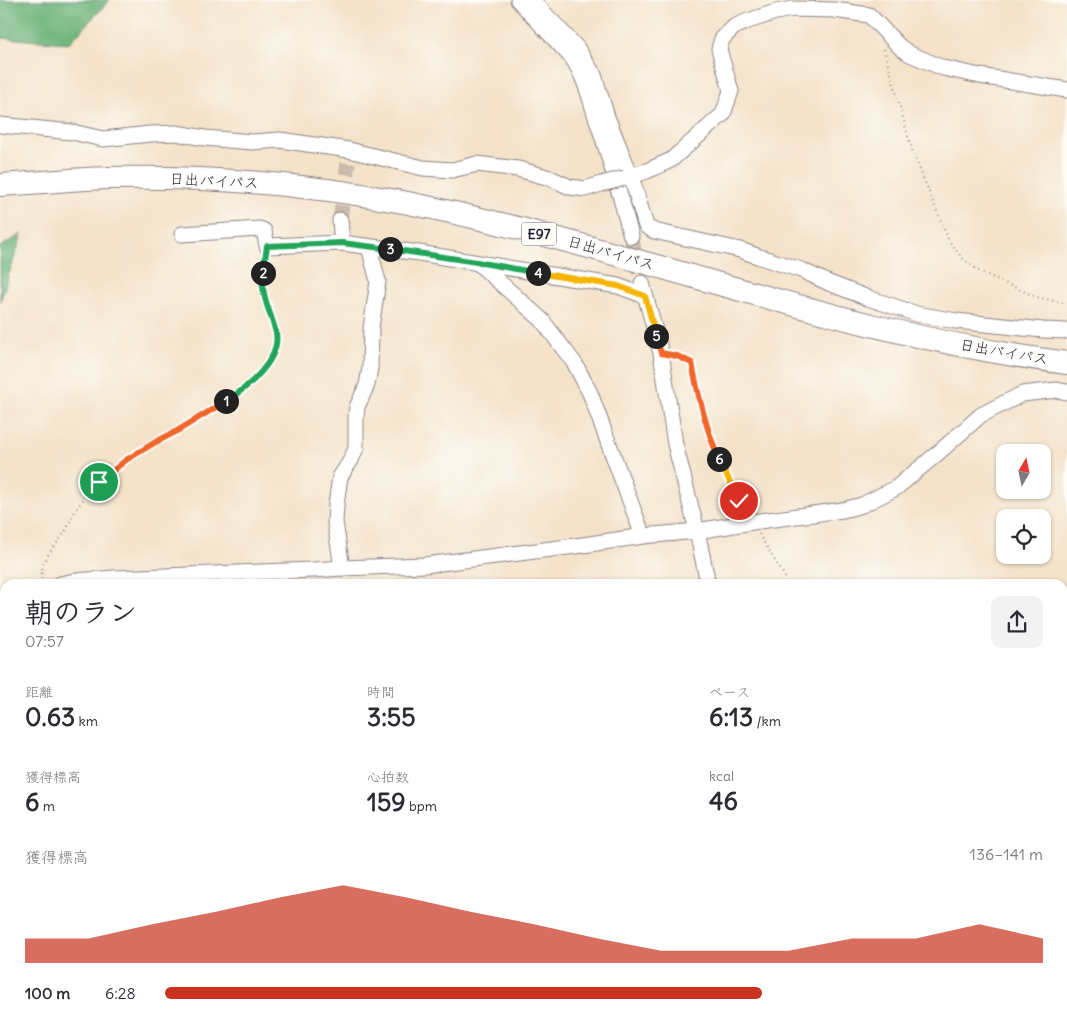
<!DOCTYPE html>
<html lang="ja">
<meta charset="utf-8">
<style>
:root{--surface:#fff;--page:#f2f2f3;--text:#2b2b33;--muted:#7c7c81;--accent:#c8321e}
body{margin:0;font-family:Delius,"Klee One",sans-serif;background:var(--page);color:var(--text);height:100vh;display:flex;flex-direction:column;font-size:19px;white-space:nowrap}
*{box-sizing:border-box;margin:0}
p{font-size:16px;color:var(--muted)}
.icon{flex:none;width:28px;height:28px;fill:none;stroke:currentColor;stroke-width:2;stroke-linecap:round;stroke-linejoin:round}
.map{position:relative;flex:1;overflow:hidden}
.panel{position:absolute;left:0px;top:579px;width:1068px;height:444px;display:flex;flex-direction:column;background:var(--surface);border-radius:15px 15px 0 0;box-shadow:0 1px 4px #0004}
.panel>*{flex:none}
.needle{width:32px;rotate:9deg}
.controls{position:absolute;left:996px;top:444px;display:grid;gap:10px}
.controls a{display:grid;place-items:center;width:55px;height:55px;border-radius:10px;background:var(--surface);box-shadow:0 1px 4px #0004;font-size:25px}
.pin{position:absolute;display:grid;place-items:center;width:42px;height:42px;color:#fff;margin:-21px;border:2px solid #fff;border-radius:50%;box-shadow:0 1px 5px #0007}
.km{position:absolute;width:25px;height:25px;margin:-12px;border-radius:50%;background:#222;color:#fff;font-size:14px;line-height:25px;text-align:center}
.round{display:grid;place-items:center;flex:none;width:52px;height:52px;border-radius:10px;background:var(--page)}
.summary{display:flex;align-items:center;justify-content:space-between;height:85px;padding:0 25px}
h1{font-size:28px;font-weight:700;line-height:38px}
.figures{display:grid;grid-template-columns:repeat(3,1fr);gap:8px;height:85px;padding:5px 25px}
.figures div{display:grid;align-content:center}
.figures b{font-size:25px;font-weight:700}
.figures small{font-size:14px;font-weight:400}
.figures p{font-size:14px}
.chart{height:140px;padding:10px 25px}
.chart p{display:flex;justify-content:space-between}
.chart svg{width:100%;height:90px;margin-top:5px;fill:var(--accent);opacity:.7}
ul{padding:0 25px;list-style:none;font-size:16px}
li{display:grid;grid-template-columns:80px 60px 1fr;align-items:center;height:38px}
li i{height:12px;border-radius:6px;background:var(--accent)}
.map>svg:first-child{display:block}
.forest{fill:#6cb278;stroke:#476a5a}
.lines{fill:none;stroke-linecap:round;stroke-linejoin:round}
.stream{stroke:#4ab9c0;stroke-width:3}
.river{stroke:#4ab9c0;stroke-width:18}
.minor-tunnel{stroke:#cabcad;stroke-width:15;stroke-dasharray:15 8;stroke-linecap:butt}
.minor-casing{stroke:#8b8282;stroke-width:17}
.highway-casing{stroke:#8b8282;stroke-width:24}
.path{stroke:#8b8282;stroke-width:2;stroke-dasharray:1 4;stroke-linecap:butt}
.minor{stroke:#fff;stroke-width:15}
.highway{stroke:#fff;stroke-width:22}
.minor-bridge-casing{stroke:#8b8282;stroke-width:17;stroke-linecap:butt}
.minor-bridge{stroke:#fff;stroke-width:15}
.split-1-casing{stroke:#fff;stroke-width:10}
.split-2-casing{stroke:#fff;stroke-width:10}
.split-3-casing{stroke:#fff;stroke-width:10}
.split-4-casing{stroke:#fff;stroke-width:10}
.split-5-casing{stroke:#fff;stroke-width:10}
.split-6-casing{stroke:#fff;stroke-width:10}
.split-7-casing{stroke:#fff;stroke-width:10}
.split-1{stroke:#f0652b;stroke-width:6}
.split-2{stroke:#22a559;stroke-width:6}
.split-3{stroke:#22a559;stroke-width:6}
.split-4{stroke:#22a559;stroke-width:6}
.split-5{stroke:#f5b400;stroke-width:6}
.split-6{stroke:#f0652b;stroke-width:6}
.split-7{stroke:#f5b400;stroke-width:6}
.labels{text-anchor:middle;stroke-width:4;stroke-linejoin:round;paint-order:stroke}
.shield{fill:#fdfcf7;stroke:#646373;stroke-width:1}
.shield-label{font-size:14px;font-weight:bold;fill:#22223b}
.street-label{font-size:15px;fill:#22223b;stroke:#fdfcf7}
</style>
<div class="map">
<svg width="1067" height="1022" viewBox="0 0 1067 1022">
<rect width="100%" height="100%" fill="#fdfcf7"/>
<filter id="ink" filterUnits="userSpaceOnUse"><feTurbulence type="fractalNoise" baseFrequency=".02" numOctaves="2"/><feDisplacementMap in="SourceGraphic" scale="10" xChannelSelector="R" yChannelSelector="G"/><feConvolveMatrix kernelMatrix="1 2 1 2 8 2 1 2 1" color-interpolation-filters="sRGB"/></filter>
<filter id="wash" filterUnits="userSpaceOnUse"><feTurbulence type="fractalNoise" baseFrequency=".0096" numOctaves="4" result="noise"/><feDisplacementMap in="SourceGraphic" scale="20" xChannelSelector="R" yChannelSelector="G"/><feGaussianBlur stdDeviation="1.12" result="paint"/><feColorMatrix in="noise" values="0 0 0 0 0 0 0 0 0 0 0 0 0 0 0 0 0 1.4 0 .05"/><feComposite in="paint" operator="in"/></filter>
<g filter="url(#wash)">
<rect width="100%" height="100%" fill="#f4e2c9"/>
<g class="forest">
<polygon points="0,0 110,0 69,43 0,38"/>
<polygon points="22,234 0,302 0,247"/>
<polygon points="192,1018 322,1018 335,1022 194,1022"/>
</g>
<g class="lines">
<polyline class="stream" points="93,1018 94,1022"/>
<g class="river">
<polyline points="0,757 5,763"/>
<polyline points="0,875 5,867"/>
</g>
</g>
</g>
<g filter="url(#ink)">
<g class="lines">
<g class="minor-tunnel">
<polyline points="340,220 348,163"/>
<polyline points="631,236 642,283"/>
</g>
<g class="minor-casing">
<g id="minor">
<path d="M518,0L573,59C585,78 590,99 597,120C610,159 621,197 631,236"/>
<polyline points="532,0 577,48 594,75 607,117 631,176 646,226 654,231 740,250 760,257 801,270 829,283 868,298 917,314 956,321 1043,330 1067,331"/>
<polyline points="0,125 72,132 103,139 150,134 176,133 205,138 252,142 280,140 349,150 423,168 452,170 477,164 518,169 550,178 570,187 585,189 601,184"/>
<polyline points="625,178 647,171 671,160 723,114 731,91 719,49 722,39 734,27 748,21 776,12 793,9 834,10 869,15 900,47 910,54 943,68 980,76 1067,90"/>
<polyline points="340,220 342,243"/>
<polyline points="182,234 259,229 264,231 267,246 342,243 419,253 618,286 645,296"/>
<polyline points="478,263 542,320 575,364 590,393 643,536"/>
<polyline points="642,283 661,353 675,444 697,531 708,584"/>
<polyline points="342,568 335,522 336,505 340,477 351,460 356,448 356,418 357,407 367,385 370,368 371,328 378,281 369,247"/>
<polyline points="60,584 75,581 114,578 313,570 342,568 425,565 583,545 643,536 697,531 752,522 843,510 862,505 896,488 938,453 981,415 1022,394 1057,390 1067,392"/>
<polyline points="0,600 5,599"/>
<polyline points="1062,908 1063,903 1067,903"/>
<polyline points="0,966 5,967"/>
<polyline points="935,1018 938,1022"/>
<polyline points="1008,1018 1010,1022"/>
<polyline points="717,1022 718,1018"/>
<polyline points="1049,1022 1050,1018"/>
</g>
</g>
<g class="highway-casing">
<path id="highway" d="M0,185C36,183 73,179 109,178C208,176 306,184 403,202C627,246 840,334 1067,363"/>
</g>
<g class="path">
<polyline points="884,49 912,150 949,241 962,258 979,271 1009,285 1037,297 1067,304"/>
<polyline points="674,355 692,363 697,389 714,448 721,465 745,511"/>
<polyline points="759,534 789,584"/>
<path d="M42,584C39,557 54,550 66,530C69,525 71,519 74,513C81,501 90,490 100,481C116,467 134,454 153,443C193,419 247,400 271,358C283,337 269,317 264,296C261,283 263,271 265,258"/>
<polyline points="805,1018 807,1022"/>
</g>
<use href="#minor" class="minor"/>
<use href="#highway" class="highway"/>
<g class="minor-bridge-casing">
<polyline id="minor-bridge" points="601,184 625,178"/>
</g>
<use href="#minor-bridge" class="minor-bridge"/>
</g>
</g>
<g class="lines" filter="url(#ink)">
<g class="split-1-casing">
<polyline id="split-1" points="99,482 126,460 154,443 177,431 226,401"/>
</g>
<g class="split-2-casing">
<path id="split-2" d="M226,401C246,389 281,360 276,333C271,313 260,294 263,273"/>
</g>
<g class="split-3-casing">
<polyline id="split-3" points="263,273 267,246 342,243 390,249"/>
</g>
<g class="split-4-casing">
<polyline id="split-4" points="390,249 477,262 538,273"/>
</g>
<g class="split-5-casing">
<polyline id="split-5" points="538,273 618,286 645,296 656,336"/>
</g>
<g class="split-6-casing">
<path id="split-6" d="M656,336L661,353L677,356L692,363C698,395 706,429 719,459"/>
</g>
<g class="split-7-casing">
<polyline id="split-7" points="719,459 739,501"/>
</g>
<use href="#split-1" class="split-1"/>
<use href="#split-2" class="split-2"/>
<use href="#split-3" class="split-3"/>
<use href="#split-4" class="split-4"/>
<use href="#split-5" class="split-5"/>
<use href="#split-6" class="split-6"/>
<use href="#split-7" class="split-7"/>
</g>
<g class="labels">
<rect class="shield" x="521.5" y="222.5" width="35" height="23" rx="4"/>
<g class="shield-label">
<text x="539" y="239">E97</text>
</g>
<g class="street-label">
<text transform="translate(214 181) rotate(3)" y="5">日出バイパス</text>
<text transform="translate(611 253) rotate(16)" y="5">日出バイパス</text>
<text transform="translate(1004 352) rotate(10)" y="5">日出バイパス</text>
</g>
</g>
</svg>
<div class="controls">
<a><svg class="needle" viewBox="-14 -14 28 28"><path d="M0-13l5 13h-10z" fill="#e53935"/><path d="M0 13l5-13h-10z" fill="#7c7c81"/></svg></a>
<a><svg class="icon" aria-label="locate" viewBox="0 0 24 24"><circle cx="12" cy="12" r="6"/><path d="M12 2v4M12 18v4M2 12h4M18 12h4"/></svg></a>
</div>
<div class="pin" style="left:99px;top:482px;background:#1e9e55"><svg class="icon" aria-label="arrive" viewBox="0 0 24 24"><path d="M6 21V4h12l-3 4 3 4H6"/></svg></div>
<div class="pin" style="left:739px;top:501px;background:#d93025"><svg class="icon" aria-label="check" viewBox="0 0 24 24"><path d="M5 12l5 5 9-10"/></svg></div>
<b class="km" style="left:226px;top:401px">1</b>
<b class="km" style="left:263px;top:273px">2</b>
<b class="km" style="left:390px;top:249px">3</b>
<b class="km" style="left:538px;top:273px">4</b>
<b class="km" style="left:656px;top:336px">5</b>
<b class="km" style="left:719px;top:459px">6</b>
<section class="panel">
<div class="summary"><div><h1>朝のラン</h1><p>07:57</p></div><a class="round"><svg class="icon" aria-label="share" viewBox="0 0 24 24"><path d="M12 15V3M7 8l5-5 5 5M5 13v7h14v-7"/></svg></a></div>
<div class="figures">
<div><p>距離</p><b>0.63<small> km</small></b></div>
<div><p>時間</p><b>3:55</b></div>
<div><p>ペース</p><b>6:13<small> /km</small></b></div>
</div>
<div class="figures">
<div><p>獲得標高</p><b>6<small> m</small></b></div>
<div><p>心拍数</p><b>159<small> bpm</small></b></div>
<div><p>kcal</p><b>46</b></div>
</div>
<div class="chart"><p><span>獲得標高</span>136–141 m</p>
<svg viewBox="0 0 160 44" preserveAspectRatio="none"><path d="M0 44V32L10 32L20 25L30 19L40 12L50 6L60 12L70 19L80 25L90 32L100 38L110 38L120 38L130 32L140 32L150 25L160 32V44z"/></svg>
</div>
<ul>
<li><b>100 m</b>6:28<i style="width:68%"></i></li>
</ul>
</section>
</div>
